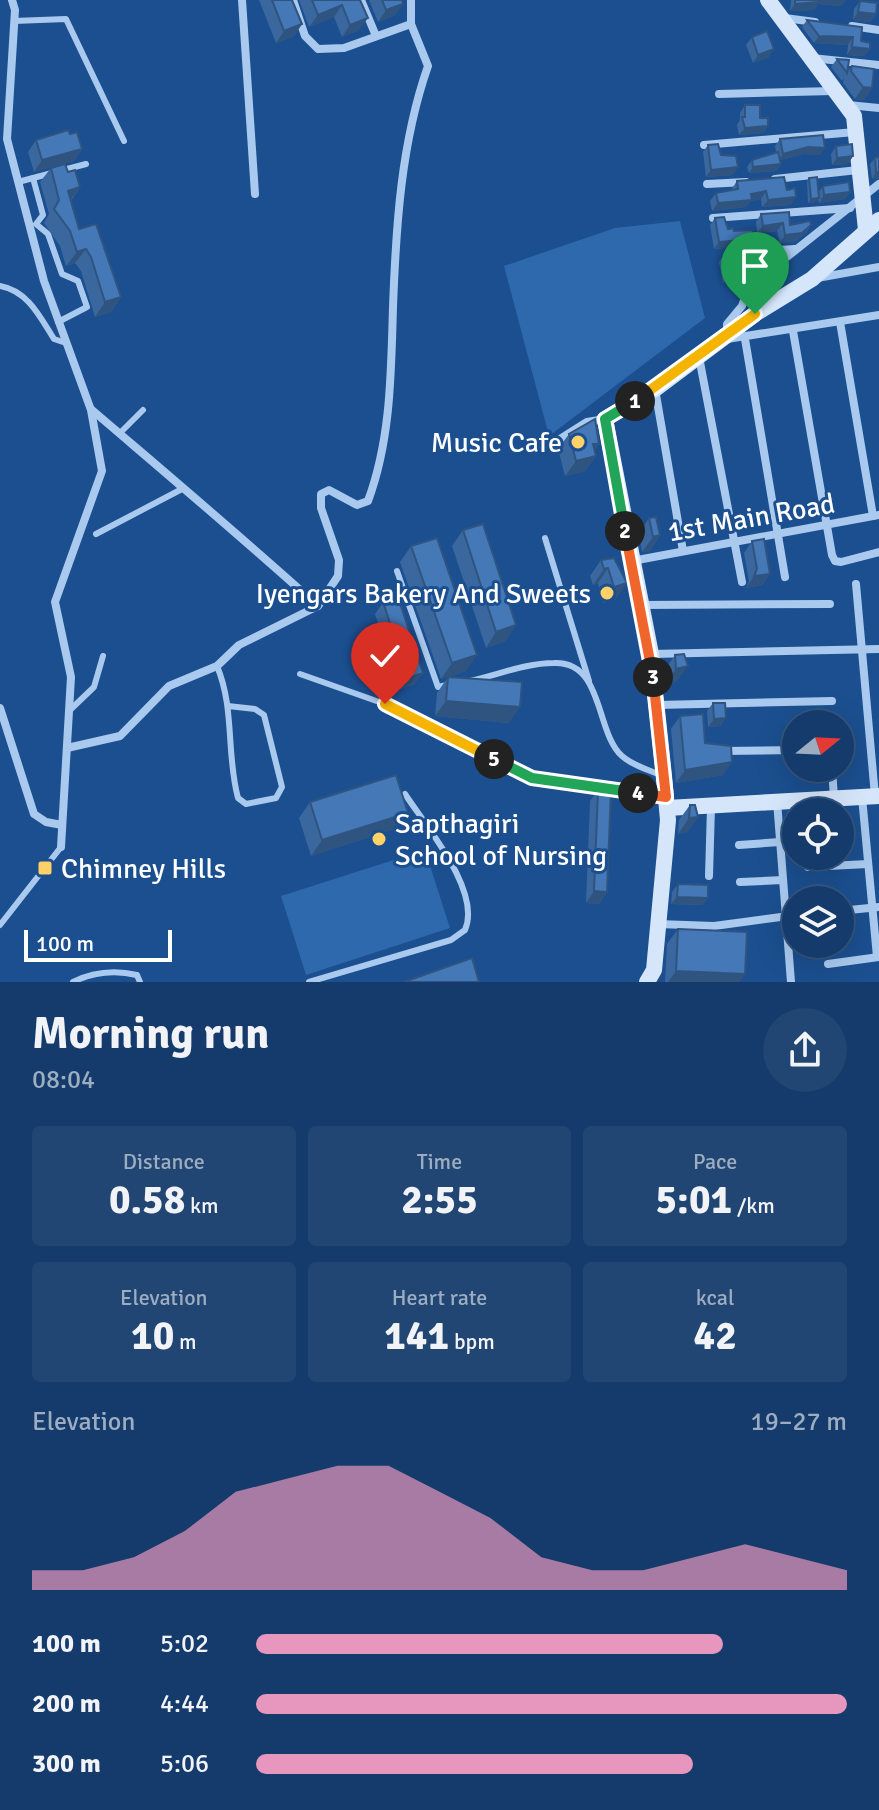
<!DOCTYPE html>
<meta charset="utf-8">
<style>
:root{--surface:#143b6b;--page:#214673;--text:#f1f3f6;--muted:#9dadc1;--line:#33557e;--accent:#e797bd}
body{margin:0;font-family:Signika,sans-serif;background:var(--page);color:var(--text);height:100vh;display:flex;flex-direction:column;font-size:30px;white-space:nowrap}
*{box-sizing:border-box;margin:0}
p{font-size:26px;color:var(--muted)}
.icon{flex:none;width:44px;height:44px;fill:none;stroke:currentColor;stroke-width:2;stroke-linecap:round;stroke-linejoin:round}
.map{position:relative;height:982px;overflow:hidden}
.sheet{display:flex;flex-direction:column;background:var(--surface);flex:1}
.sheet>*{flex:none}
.needle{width:52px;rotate:72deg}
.fabs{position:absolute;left:782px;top:710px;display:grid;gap:16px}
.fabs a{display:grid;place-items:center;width:72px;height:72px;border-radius:50%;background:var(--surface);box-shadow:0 8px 32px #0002,0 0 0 2px var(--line);font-size:40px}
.scale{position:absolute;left:24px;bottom:20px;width:148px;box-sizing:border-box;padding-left:8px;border:4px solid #fff;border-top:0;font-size:22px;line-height:28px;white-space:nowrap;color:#fff;-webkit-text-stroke:6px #1b4f8f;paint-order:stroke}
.pin{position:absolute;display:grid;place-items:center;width:68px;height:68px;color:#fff;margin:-82px -34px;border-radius:50% 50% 50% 0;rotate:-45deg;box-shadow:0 0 8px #0007}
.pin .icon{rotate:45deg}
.km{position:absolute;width:40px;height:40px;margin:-20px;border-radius:50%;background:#222;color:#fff;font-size:22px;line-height:40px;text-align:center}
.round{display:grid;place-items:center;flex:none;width:84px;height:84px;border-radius:42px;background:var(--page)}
.overview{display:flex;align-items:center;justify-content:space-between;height:136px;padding:0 32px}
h1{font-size:44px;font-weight:700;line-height:60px}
.figures{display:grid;grid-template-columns:repeat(3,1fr);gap:12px;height:136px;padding:8px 32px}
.figures div{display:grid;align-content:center;border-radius:8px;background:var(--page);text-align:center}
.figures b{font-size:40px;font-weight:700}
.figures small{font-size:22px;font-weight:400}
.figures p{font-size:22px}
.chart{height:224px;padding:16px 32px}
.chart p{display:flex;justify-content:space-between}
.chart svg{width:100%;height:144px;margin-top:8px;fill:var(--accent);opacity:.7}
ul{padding:0 32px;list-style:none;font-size:26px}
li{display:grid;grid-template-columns:128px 96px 1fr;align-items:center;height:60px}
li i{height:20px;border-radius:10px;background:var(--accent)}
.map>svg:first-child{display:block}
.green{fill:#2e69ad}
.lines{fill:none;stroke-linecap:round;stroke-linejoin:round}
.lane{stroke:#a9c9ee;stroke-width:6}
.street{stroke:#a9c9ee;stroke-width:8}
.secondary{stroke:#d6e6fa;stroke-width:16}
.wall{fill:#3a679d}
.shaded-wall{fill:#305480}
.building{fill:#4478b7;stroke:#305480;stroke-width:2}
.split-1-casing{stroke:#fff;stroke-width:16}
.split-2-casing{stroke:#fff;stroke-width:16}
.split-3-casing{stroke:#fff;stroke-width:16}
.split-4-casing{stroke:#fff;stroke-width:16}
.split-5-casing{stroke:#fff;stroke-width:16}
.split-6-casing{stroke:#fff;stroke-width:16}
.split-1{stroke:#f5b400;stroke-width:10}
.split-2{stroke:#22a559;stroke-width:10}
.split-3{stroke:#f0652b;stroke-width:10}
.split-4{stroke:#f0652b;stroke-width:10}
.split-5{stroke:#22a559;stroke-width:10}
.split-6{stroke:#f5b400;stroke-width:10}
.poi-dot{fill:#ffd166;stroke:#1b4f8f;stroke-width:3}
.labels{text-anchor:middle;stroke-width:6;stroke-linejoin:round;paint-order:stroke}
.poi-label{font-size:28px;fill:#fff;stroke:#1b4f8f;text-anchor:end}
.street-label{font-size:28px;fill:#fff;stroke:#1b4f8f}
</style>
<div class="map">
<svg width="879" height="982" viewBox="0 0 879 982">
<rect width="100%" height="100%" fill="#1b4f8f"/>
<g class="green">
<polygon points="680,221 705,318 549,436 504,266 615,228"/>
<polygon points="425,850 450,928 306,975 281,896"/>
</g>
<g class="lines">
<g class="lane">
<polyline points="14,21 66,19 124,141"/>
<polyline points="33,178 43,215 36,224 48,234 62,274 78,281 87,307 58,322"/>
<polyline points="18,182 86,164"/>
<path d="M0,286C28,291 40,317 54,339L66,343"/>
<polyline points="119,434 143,410"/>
<polyline points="96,534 182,489"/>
<polyline points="545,538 589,681"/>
<polyline points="397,571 438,687 447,685"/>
<path d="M217,666C235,709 226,754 238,798L246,804L276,798L282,787L264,715L255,709L228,706"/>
<polyline points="300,674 385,704 532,778 662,796"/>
<path d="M470,681C497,675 526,663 554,663C604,661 595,732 622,756C632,765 648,770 661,775"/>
<polyline points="69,711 94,687 103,656"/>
<polyline points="0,925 61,847"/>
<path d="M73,982C93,972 115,970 137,975L140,982"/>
<path d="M309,982L451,940L465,930C482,891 425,825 405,794"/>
</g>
<g class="street">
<polyline points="12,0 15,10 7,139 44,281 91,410 102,471 55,602 71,677 61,847"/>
<polyline points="242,0 255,194"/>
<polyline points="293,0 305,36 318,49 344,48 411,24"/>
<polyline points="361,0 376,36"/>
<polyline points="785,18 815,22"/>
<polyline points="852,26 879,30"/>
<polyline points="812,58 879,65"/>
<polyline points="719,94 833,91"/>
<polyline points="848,105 879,108"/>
<polyline points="704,145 855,132"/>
<polyline points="775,179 858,170"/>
<polyline points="707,184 746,182"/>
<polyline points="713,218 850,208"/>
<polyline points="765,251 795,249"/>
<polyline points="817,278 879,267"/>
<polyline points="840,322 873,516"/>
<polyline points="793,331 832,555 835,561 841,562 879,552"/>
<polyline points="727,335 727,324 742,306 749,287 879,184"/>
<polyline points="727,339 879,315"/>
<polyline points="745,339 785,577"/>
<polyline points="699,357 742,582"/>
<polyline points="655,389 683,551"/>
<path d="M92,410C168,475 244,539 318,606"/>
<polyline points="557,441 587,422 605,419"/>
<polyline points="632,561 879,515"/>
<polyline points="856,584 875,796"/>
<polyline points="641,605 830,604"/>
<polyline points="651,654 879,649"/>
<polyline points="657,705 832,701"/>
<polyline points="0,708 34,814 46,822 62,825"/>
<path d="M67,748L120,736L169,686L217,666L239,645L318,606L338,576L339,560L321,508V494L329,490L357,505L368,501C391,439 391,373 393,307C396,226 401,143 428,66L411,24V0"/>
<polyline points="723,751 796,750"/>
<polyline points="832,768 834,798"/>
<polyline points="862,797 877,957"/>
<polyline points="777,801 791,982"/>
<polyline points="739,845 780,842"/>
<polyline points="808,867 868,864"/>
<polyline points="709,876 711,807"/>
<polyline points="740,882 783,880"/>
<polyline points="840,911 879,907"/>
<polyline points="658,924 714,926 796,915"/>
<polyline points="828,964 879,957"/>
</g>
<g class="secondary">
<polyline points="768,0 854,116 866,230"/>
<polyline points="667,808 879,796"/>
<polyline points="647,982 654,970 668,820 664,776 651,654 605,419 655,389 755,314 812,279 879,220"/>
</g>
</g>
<g class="wall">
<polygon points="259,0 292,0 302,24 294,36 276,43"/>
<polygon points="299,0 360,0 359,30 342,37 334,17 309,27"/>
<polygon points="369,0 402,0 403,4 395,15 378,22"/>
<polygon points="791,0 846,0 841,6 818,4 814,10 790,11"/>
<polygon points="860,1 876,14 870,22 853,20 854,9"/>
<polygon points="807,20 861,41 870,49 864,56 847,55 848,45 814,43 802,27"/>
<polygon points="752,37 769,57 753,63 746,45"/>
<polygon points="837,59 847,72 852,66 872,88 864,100 855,99 843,83 844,78 842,81 831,67"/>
<polygon points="745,105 768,126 763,133 739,135 737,125 740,120 740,113"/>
<polygon points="70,134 82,149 74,161 34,172 28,152 36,140"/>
<polygon points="780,139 820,155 804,154 780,160 781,164 776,171 749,173 747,167 752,160 776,152 775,146"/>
<polygon points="708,145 721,155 733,175 706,177 703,152"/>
<polygon points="836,146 853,156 848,164 832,165 831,154"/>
<polygon points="875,158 879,178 872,179 870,164"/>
<polygon points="51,168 68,172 80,187 71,201 79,229 121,297 111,312 95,317 81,271 75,263 66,266 60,246 44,223 49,214 40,182"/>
<polygon points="784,177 791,205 762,207 761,199 751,201 746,207 712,211 710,201 716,193 731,190 737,181"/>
<polygon points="809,178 818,193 823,186 850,192 845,199 819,203 818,199 816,202 808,203 807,182"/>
<polygon points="761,214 790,225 811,225 806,233 796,241 780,243 777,231 757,233 756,222"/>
<polygon points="715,218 728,229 734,231 748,246 714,249 710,225"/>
<polygon points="724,254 767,264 753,265 747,279 723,283 719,262"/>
<polygon points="569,434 599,444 594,450 596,456 585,471 565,476 558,449"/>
<polygon points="649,518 660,535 650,551 642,552 639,534"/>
<polygon points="463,530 506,641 486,648 452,546"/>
<polygon points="752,541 770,574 762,585 746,588 749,581 744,553"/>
<polygon points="411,546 466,671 441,679 400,562"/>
<polygon points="614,558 616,599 603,603 598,583 593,585 590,576 601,560"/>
<polygon points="383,602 415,684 400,689 375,614"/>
<polygon points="675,655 677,681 665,684 664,671"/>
<polygon points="448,677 509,723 435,716 437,693"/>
<polygon points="713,703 726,718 720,726 708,727 707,711"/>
<polygon points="680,716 705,743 723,775 676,783 671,729"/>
<polygon points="598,790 607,892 599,904 586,903 590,801"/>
<polygon points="310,802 408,813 397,828 311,856 299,818"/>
<polygon points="690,805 698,817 687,832 678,834 679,820"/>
<polygon points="678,884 708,898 702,905 671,904 672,892"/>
<polygon points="678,929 740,982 665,982 667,944"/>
</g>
<g class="shaded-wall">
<polygon points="817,0 846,0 841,6 818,4 814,10 790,11 795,4"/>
<polygon points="403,4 395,15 378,22 386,10"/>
<polygon points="342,5 334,17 309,27 318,15"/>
<polygon points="858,12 876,14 870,22 853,20"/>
<polygon points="368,18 359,30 342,37 350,25"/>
<polygon points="302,24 294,36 276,43 284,31"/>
<polygon points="819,36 853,37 848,45 814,43"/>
<polygon points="852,47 870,49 864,56 847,55"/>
<polygon points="774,49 769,57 753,63 758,55"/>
<polygon points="863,87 872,88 864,100 855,99"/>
<polygon points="768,126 763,133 739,135 745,128"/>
<polygon points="808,147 825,148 820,155 804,154 778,161 783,154"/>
<polygon points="82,149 74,161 34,172 42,160"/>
<polygon points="853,156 848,164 832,165 837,158"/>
<polygon points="781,164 776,171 749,173 753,167"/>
<polygon points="738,167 733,175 706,177 711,170"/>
<polygon points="876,172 879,172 879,178 872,179"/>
<polygon points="80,187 70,201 68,191"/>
<polygon points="766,191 761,199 751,201 746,207 712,211 718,203"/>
<polygon points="850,192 845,199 819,203 824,195"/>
<polygon points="796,197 791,205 762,207 768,200"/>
<polygon points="819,198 816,202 808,203 811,199"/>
<polygon points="783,223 777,231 757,233 763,226"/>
<polygon points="811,225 806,233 796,241 780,243 785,235"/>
<polygon points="753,239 748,246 714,249 719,242"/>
<polygon points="86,249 75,263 66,266 77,252"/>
<polygon points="773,256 767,264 748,265 753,257"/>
<polygon points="753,272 747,279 723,283 729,276"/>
<polygon points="121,297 111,312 95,317 105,302"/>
<polygon points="593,444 599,444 589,458 596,456 585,471 565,476 576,461"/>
<polygon points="660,535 650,551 642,552 653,537"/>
<polygon points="608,568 598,583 593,585 604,569"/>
<polygon points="770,574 762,585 746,588 754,576"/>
<polygon points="627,583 616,599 603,603 614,587"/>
<polygon points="516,625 506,641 486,648 496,632"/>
<polygon points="477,655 466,671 441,679 452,663"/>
<polygon points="688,666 677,681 665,684 676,669"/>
<polygon points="423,673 415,684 400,689 408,678"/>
<polygon points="446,701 520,707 509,723 435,716"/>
<polygon points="726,718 720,726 708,727 714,719"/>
<polygon points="732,762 723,775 676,783 685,770"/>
<polygon points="408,813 397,828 311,856 322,840"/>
<polygon points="698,817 687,832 678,834 689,818"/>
<polygon points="594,891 607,892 599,904 586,903"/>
<polygon points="677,897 708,898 702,905 671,904"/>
<polygon points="676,971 745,974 740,982 668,982"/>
</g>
<g class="building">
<polygon points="272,0 292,0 302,24 284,31"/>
<polygon points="312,0 360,0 368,18 350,25 342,5 318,15"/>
<polygon points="382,0 402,0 403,4 386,10"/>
<polygon points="795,0 819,0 819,2 795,4"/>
<polygon points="860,1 877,3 876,14 858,12"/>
<polygon points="807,20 862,27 861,41 870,43 870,49 852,47 853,37 819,36"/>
<polygon points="767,31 774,49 758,55 752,37"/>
<polygon points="837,59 849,60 847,73"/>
<polygon points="852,66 874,69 872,88 863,87 851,71"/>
<polygon points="745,105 760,105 760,118 768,118 768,126 745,128 742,117 745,117"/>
<polygon points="68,130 70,134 77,132 82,149 42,160 36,140"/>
<polygon points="823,135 825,148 808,147 783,154 780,139"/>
<polygon points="718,144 721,155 736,156 738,167 711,170 708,145"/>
<polygon points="852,144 853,156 837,158 836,146"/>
<polygon points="778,152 781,164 753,167 752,160"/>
<polygon points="879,157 879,172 876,172 875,158"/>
<polygon points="65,164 68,172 75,170 80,187 68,191 79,229 96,224 121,297 105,302 91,257 86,249 77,252 70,231 54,209 59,200 51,168"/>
<polygon points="784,177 787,190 795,188 796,197 768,200 766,191 751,194 752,200 718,203 716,193 738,189 737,181"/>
<polygon points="817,177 819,198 811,199 809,178"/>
<polygon points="849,182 850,192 824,195 823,186"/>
<polygon points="789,212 790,225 810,221 811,225 802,233 785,235 783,223 763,226 761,214"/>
<polygon points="724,217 728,229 733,228 734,231 753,230 753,239 719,242 715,218"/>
<polygon points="775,250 773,256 753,257 753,272 729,276 724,254"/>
<polygon points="595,419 599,444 593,444 596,456 576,461 569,434"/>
<polygon points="656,517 660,535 653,537 649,518"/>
<polygon points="483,524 516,625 496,632 463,530"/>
<polygon points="437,538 477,655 452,663 411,546"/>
<polygon points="764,539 770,574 754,576 757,569 752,541"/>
<polygon points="614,558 627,583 614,587 608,568 604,569 601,560"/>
<polygon points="398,597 423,673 408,678 383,602"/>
<polygon points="684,654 688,666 676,669 675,655"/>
<polygon points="448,677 522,682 520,707 446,701"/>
<polygon points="713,703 725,703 726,718 714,719"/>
<polygon points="703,714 705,743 731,746 732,762 685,770 680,716"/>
<polygon points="396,775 408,813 322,840 310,802"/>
<polygon points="598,790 611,790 607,892 594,891"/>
<polygon points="690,805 695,805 698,817 689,818"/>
<polygon points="678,884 708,885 708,898 677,897"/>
<polygon points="678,929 747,932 745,974 676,971"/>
<polygon points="472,958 479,982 404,982"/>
</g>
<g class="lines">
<g class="split-1-casing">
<polyline id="split-1" points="635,401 755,314"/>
</g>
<g class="split-2-casing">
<polyline id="split-2" points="625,531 605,419 635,401"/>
</g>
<g class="split-3-casing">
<polyline id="split-3" points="625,531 653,677"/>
</g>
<g class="split-4-casing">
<polyline id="split-4" points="638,793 666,797 653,677"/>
</g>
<g class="split-5-casing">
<polyline id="split-5" points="494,759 532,778 638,793"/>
</g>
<g class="split-6-casing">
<polyline id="split-6" points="385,704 494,759"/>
</g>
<use href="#split-1" class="split-1"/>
<use href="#split-2" class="split-2"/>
<use href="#split-3" class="split-3"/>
<use href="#split-4" class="split-4"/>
<use href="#split-5" class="split-5"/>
<use href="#split-6" class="split-6"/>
</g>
<g class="poi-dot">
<circle cx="578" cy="442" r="8"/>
<circle cx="607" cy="593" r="8"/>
<circle cx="379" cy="839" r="8"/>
<rect x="37" y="860" width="16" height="16" rx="4"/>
</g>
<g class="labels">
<g class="poi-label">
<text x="562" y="452">Music Cafe</text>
<text x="591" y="603">Iyengars Bakery And Sweets</text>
<text x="395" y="833" text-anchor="start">Sapthagiri<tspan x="395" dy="32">School of Nursing</tspan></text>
<text x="61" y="878" text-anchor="start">Chimney Hills</text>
</g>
<g class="street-label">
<text transform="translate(751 517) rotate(-10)" y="10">1st Main Road</text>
</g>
</g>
</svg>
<div class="fabs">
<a><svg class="needle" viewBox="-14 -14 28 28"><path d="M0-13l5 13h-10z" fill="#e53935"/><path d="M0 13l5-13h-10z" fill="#9dadc1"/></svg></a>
<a><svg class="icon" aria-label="locate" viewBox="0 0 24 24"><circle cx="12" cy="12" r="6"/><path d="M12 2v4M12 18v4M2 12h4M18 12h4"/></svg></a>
<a><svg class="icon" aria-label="layers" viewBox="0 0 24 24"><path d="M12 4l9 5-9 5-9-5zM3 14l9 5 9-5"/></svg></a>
</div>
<div class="scale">100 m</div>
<div class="pin" style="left:755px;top:314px;background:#1e9e55"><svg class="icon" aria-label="arrive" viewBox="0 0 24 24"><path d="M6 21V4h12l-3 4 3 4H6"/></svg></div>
<div class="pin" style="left:385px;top:704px;background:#d93025"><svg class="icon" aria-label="check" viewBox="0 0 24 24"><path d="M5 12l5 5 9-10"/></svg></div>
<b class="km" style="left:635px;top:401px">1</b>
<b class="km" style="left:625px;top:531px">2</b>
<b class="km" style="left:653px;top:677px">3</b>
<b class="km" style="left:638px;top:793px">4</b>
<b class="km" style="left:494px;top:759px">5</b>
</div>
<section class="sheet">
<div class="overview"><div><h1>Morning run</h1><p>08:04</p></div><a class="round"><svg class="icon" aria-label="share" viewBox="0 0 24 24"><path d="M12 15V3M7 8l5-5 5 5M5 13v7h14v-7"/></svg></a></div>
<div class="figures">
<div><p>Distance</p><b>0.58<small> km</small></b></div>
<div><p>Time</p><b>2:55</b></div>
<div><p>Pace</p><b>5:01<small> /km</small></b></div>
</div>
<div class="figures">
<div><p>Elevation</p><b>10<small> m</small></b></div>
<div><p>Heart rate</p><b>141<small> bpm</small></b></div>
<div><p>kcal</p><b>42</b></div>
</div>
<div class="chart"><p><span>Elevation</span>19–27 m</p>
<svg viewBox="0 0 160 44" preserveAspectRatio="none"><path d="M0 44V38L10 38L20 34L30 26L40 14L50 10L60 6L70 6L80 14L90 22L100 34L110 38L120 38L130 34L140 30L150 34L160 38V44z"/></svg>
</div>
<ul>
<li><b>100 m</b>5:02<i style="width:79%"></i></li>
<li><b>200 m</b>4:44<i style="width:100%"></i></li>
<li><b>300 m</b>5:06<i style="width:74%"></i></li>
</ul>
</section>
